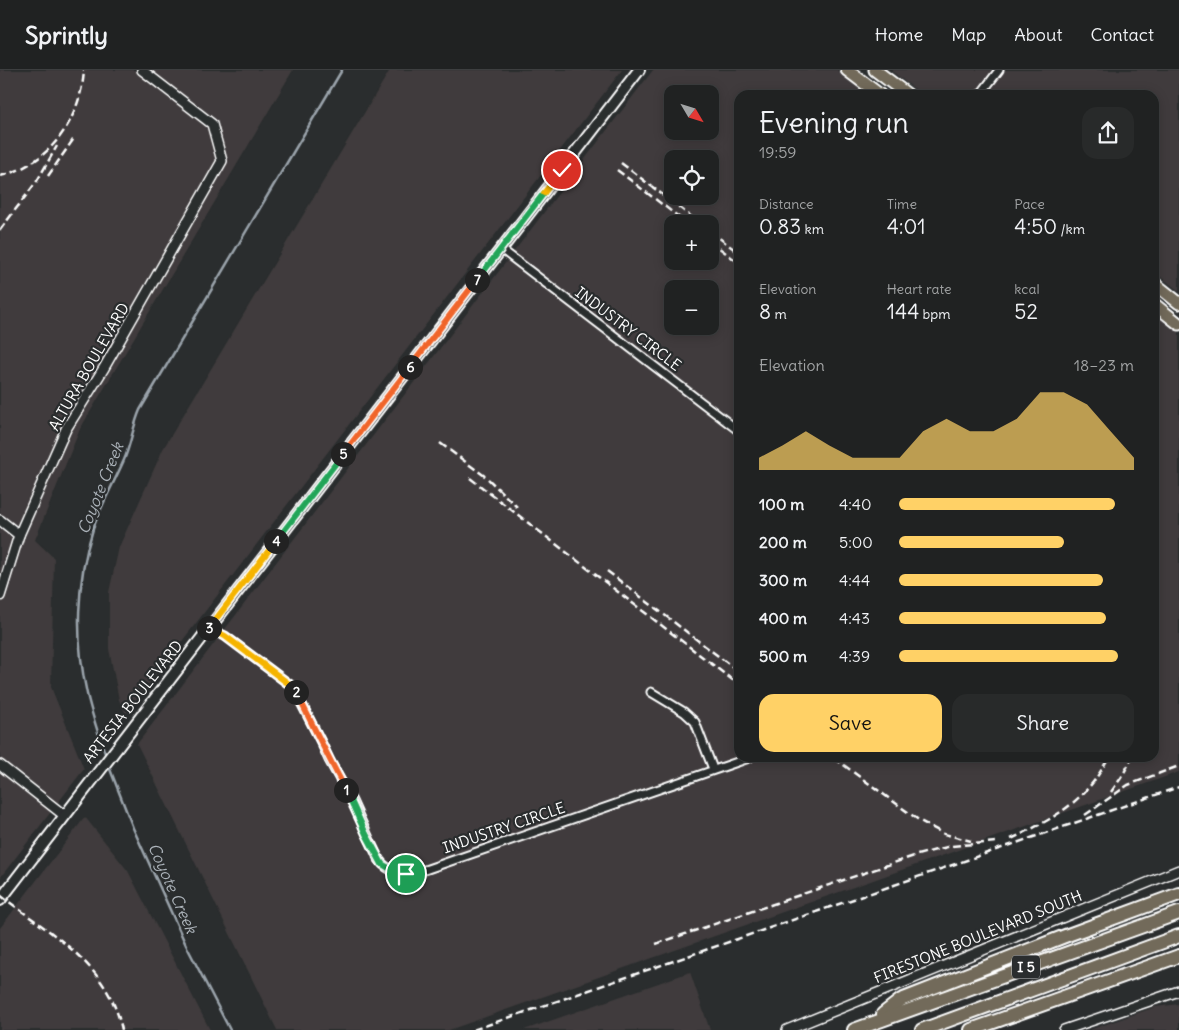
<!DOCTYPE html>
<meta charset="utf-8">
<style>
:root{--surface:#202222;--page:#282a2a;--text:#f1f3f6;--muted:#a2a4a5;--line:#3d3f40;--accent:#ffd166}
body{margin:0;font-family:Delius,sans-serif;background:var(--page);color:var(--text);height:100vh;display:flex;flex-direction:column;font-size:19px;white-space:nowrap}
*{box-sizing:border-box;margin:0}
p{font-size:16px;color:var(--muted)}
.icon{flex:none;width:28px;height:28px;fill:none;stroke:currentColor;stroke-width:2;stroke-linecap:round;stroke-linejoin:round}
.map{position:relative;flex:1;overflow:hidden}
.drawer{position:absolute;left:734px;top:20px;width:425px;height:672px;display:flex;flex-direction:column;background:var(--surface);border-radius:15px;box-shadow:0 2px 12px #0003,0 0 0 1px var(--line)}
.drawer>*{flex:none}
.needle{width:32px;rotate:128deg}
.tools{position:absolute;left:664px;top:15px;display:grid;gap:10px}
.tools a{display:grid;place-items:center;width:55px;height:55px;border-radius:10px;background:var(--surface);box-shadow:0 2px 12px #0003,0 0 0 1px var(--line);font-size:25px}
.pin{position:absolute;display:grid;place-items:center;width:42px;height:42px;color:#fff;margin:-21px;border:2px solid #fff;border-radius:50%;box-shadow:0 1px 5px #0007}
.km{position:absolute;width:25px;height:25px;margin:-12px;border-radius:50%;background:#222;color:#fff;font-size:14px;line-height:25px;text-align:center}
.round{display:grid;place-items:center;flex:none;width:52px;height:52px;border-radius:15px;background:var(--page)}
.summary{display:flex;align-items:center;justify-content:space-between;height:85px;padding:0 25px}
h1{font-size:28px;font-weight:600;line-height:38px}
.metrics{display:grid;grid-template-columns:repeat(3,1fr);gap:8px;height:85px;padding:5px 25px}
.metrics div{display:grid;align-content:center}
.metrics b{font-size:21px;font-weight:600}
.metrics small{font-size:14px;font-weight:400}
.metrics p{font-size:14px}
.chart{height:140px;padding:10px 25px}
.chart p{display:flex;justify-content:space-between}
.chart svg{width:100%;height:90px;margin-top:5px;fill:var(--accent);opacity:.7}
.primary-button{display:flex;gap:10px;margin-top:auto;padding:10px 25px}
.primary-button a{flex:1;height:58px;border-radius:15px;background:var(--accent);color:#111;font-size:20px;font-weight:600;line-height:58px;text-align:center}
.primary-button a+a{background:var(--page);color:var(--text)}
ul{padding:0 25px;list-style:none;font-size:16px}
li{display:grid;grid-template-columns:80px 60px 1fr;align-items:center;height:38px}
li i{height:12px;border-radius:6px;background:var(--accent)}
header{display:flex;align-items:center;gap:30px;box-sizing:border-box;height:70px;padding:0 25px;background:var(--surface);border-bottom:1px solid var(--line)}
header strong{font-size:24px}
nav{display:flex;gap:28px;margin-inline-start:auto;font-size:18px}
.map>svg:first-child{display:block}
.built{fill:#3f3b3c;fill-rule:evenodd}
.lines{fill:none;stroke-linecap:round;stroke-linejoin:round}
.stream{stroke:#9ba4ac;stroke-width:2.5}
.minor-casing{stroke:#fff;stroke-width:11}
.tertiary-casing{stroke:#fff;stroke-width:12}
.secondary-casing{stroke:#fff;stroke-width:14}
.primary-casing{stroke:#fff;stroke-width:15}
.motorway-casing{stroke:#fff;stroke-width:16}
.minor{stroke:#2a2d2e;stroke-width:7}
.tertiary{stroke:#2a2d2e;stroke-width:9}
.secondary{stroke:#2a2d2e;stroke-width:10}
.primary{stroke:#726b5a;stroke-width:11}
.motorway{stroke:#726b5a;stroke-width:12}
.rail{stroke:#fff;stroke-width:2.5;stroke-dasharray:8 4;stroke-linecap:butt}
.split-1-casing{stroke:#fff;stroke-width:10}
.split-2-casing{stroke:#fff;stroke-width:10}
.split-3-casing{stroke:#fff;stroke-width:10}
.split-4-casing{stroke:#fff;stroke-width:10}
.split-5-casing{stroke:#fff;stroke-width:10}
.split-6-casing{stroke:#fff;stroke-width:10}
.split-7-casing{stroke:#fff;stroke-width:10}
.split-8-casing{stroke:#fff;stroke-width:10}
.split-9-casing{stroke:#fff;stroke-width:10}
.split-1{stroke:#22a559;stroke-width:6}
.split-2{stroke:#f0652b;stroke-width:6}
.split-3{stroke:#f5b400;stroke-width:6}
.split-4{stroke:#f5b400;stroke-width:6}
.split-5{stroke:#22a559;stroke-width:6}
.split-6{stroke:#f0652b;stroke-width:6}
.split-7{stroke:#f0652b;stroke-width:6}
.split-8{stroke:#22a559;stroke-width:6}
.split-9{stroke:#f5b400;stroke-width:6}
.labels{text-anchor:middle;stroke-width:4.5;stroke-linejoin:round;paint-order:stroke}
.shield{fill:#2a2d2e;stroke:#bfc0c0;stroke-width:1}
.shield-label{font-size:14px;font-weight:bold;fill:#fff}
.street-label{font-size:15px;fill:#fff;stroke:#2a2d2e}
.water-label{font-size:16px;font-style:italic;fill:#acb3ba;stroke:#2a2d2e}
</style>
<header>
<strong>Sprintly</strong>
<nav><a>Home</a><a>Map</a><a>About</a><a>Contact</a></nav>
</header>
<div class="map">
<svg width="1179" height="960" viewBox="0 0 1179 960">
<rect width="100%" height="100%" fill="#2a2d2e"/>
<filter id="ink" filterUnits="userSpaceOnUse"><feTurbulence type="fractalNoise" baseFrequency=".02" numOctaves="2"/><feDisplacementMap in="SourceGraphic" scale="10" xChannelSelector="R" yChannelSelector="G"/><feConvolveMatrix kernelMatrix="1 2 1 2 8 2 1 2 1" color-interpolation-filters="sRGB"/></filter>
<g filter="url(#ink)">
<g class="built">
<polygon points="0,0 293,0 80,359 35,470 54,488 51,617 84,699 0,808"/>
<polygon points="390,0 622,0 126,644 119,630 109,579 109,522 119,477 163,379"/>
<path d="M653,0H837L870,25H739V688H1154V241L1179,260V702L449,960H277L137,674ZM672,24H710V61H672ZM672,89H710V126H672ZM672,154H710V191H672ZM672,219H710V256H672Z"/>
<polygon points="890,0 1179,0 1179,221 1154,202 1154,25 922,25"/>
<polygon points="85,747 128,801 210,960 0,960 0,858"/>
<polygon points="690,902 710,960 524,960"/>
<polygon points="1179,934 1179,960 1089,960 1155,937"/>
</g>
<g class="lines">
<g class="stream">
<path d="M106,686C99,666 92,645 87,624C75,571 76,512 93,459C101,435 114,413 124,390C131,374 133,356 140,340L342,0"/>
<polyline points="108,694 133,758 186,875 230,960"/>
</g>
<g class="minor-casing">
<g id="minor">
<polyline points="980,25 999,0"/>
<polyline points="501,179 739,361"/>
<path d="M209,559L225,566L293,617L322,674L329,690L352,731L378,788C387,802 401,805 416,803L749,688"/>
<polyline points="651,622 684,642 695,652 713,699"/>
</g>
</g>
<g class="tertiary-casing">
<g id="tertiary">
<polyline points="0,450 19,465"/>
<polyline points="0,526 19,465 66,359 104,298 222,91 212,54 142,0"/>
<polyline points="0,695 65,746"/>
<polyline points="787,960 1179,800"/>
<polyline points="1064,960 1179,921"/>
</g>
</g>
<g class="secondary-casing">
<polyline id="secondary" points="0,830 639,0"/>
</g>
<g class="primary-casing">
<g id="primary">
<polyline points="847,0 880,25"/>
<polyline points="875,0 908,25"/>
<polyline points="1154,213 1179,233"/>
<polyline points="1154,234 1179,254"/>
</g>
</g>
<g class="motorway-casing">
<g id="motorway">
<polyline points="883,944 901,930 1065,866 1179,824"/>
<polyline points="854,960 1179,843"/>
<polyline points="922,960 1179,866"/>
<polyline points="971,960 1179,886"/>
</g>
</g>
<use href="#minor" class="minor"/>
<use href="#tertiary" class="tertiary"/>
<use href="#secondary" class="secondary"/>
<use href="#primary" class="primary"/>
<use href="#motorway" class="motorway"/>
<g class="rail">
<polyline points="621,93 701,154"/>
<polyline points="617,100 688,154"/>
<path d="M0,106C50,94 81,49 84,0"/>
<polyline points="48,106 75,67"/>
<polyline points="0,160 37,111 57,76"/>
<polyline points="710,161 739,183"/>
<polyline points="710,171 739,193"/>
<polyline points="440,373 486,407 517,437"/>
<polyline points="470,408 739,615"/>
<polyline points="607,501 739,602"/>
<polyline points="834,688 920,751 944,764 971,771"/>
<polyline points="1111,722 1121,708 1132,688"/>
<polyline points="1085,745 1128,715 1179,696"/>
<path d="M1011,769C1053,749 1087,731 1108,688"/>
<path d="M0,825C50,864 108,893 122,960"/>
<polyline points="656,874 917,785 951,776 996,772"/>
<polyline points="473,960 1179,717"/>
</g>
</g>
</g>
<g class="lines" filter="url(#ink)">
<g class="split-1-casing">
<polyline id="split-1" points="346,720 366,764 382,794 397,803 406,804"/>
</g>
<g class="split-2-casing">
<path id="split-2" d="M296,622C313,655 328,688 346,720"/>
</g>
<g class="split-3-casing">
<polyline id="split-3" points="209,558 225,566 293,617 296,622"/>
</g>
<g class="split-4-casing">
<polyline id="split-4" points="209,558 276,471"/>
</g>
<g class="split-5-casing">
<polyline id="split-5" points="276,471 343,384"/>
</g>
<g class="split-6-casing">
<polyline id="split-6" points="343,384 410,297"/>
</g>
<g class="split-7-casing">
<polyline id="split-7" points="410,297 477,210"/>
</g>
<g class="split-8-casing">
<polyline id="split-8" points="477,210 544,123"/>
</g>
<g class="split-9-casing">
<polyline id="split-9" points="544,123 562,100"/>
</g>
<use href="#split-1" class="split-1"/>
<use href="#split-2" class="split-2"/>
<use href="#split-3" class="split-3"/>
<use href="#split-4" class="split-4"/>
<use href="#split-5" class="split-5"/>
<use href="#split-6" class="split-6"/>
<use href="#split-7" class="split-7"/>
<use href="#split-8" class="split-8"/>
<use href="#split-9" class="split-9"/>
</g>
<g class="labels">
<rect class="shield" x="1012" y="885.5" width="28" height="23" rx="4"/>
<g class="shield-label">
<text x="1026" y="902">I 5</text>
</g>
<g class="street-label">
<text transform="translate(628 259) rotate(37)" y="5">INDUSTRY CIRCLE</text>
<text transform="translate(89 297) rotate(-60)" y="5">ALTURA BOULEVARD</text>
<text transform="translate(133 632) rotate(-52)" y="5">ARTESIA BOULEVARD</text>
<text transform="translate(504 758) rotate(-19)" y="5">INDUSTRY CIRCLE</text>
<text transform="translate(978 867) rotate(-22)" y="5">FIRESTONE BOULEVARD SOUTH</text>
</g>
<g class="water-label">
<text transform="translate(100 418) rotate(-68)" y="6">Coyote Creek</text>
<text transform="translate(173 818) rotate(66)" y="6">Coyote Creek</text>
</g>
</g>
</svg>
<div class="tools">
<a><svg class="needle" viewBox="-14 -14 28 28"><path d="M0-13l5 13h-10z" fill="#e53935"/><path d="M0 13l5-13h-10z" fill="#a2a4a5"/></svg></a>
<a><svg class="icon" aria-label="locate" viewBox="0 0 24 24"><circle cx="12" cy="12" r="6"/><path d="M12 2v4M12 18v4M2 12h4M18 12h4"/></svg></a>
<a>+</a>
<a>−</a>
</div>
<div class="pin" style="left:406px;top:804px;background:#1e9e55"><svg class="icon" aria-label="arrive" viewBox="0 0 24 24"><path d="M6 21V4h12l-3 4 3 4H6"/></svg></div>
<div class="pin" style="left:562px;top:100px;background:#d93025"><svg class="icon" aria-label="check" viewBox="0 0 24 24"><path d="M5 12l5 5 9-10"/></svg></div>
<b class="km" style="left:346px;top:720px">1</b>
<b class="km" style="left:296px;top:622px">2</b>
<b class="km" style="left:209px;top:558px">3</b>
<b class="km" style="left:276px;top:471px">4</b>
<b class="km" style="left:343px;top:384px">5</b>
<b class="km" style="left:410px;top:297px">6</b>
<b class="km" style="left:477px;top:210px">7</b>
<section class="drawer">
<div class="summary"><div><h1>Evening run</h1><p>19:59</p></div><a class="round"><svg class="icon" aria-label="share" viewBox="0 0 24 24"><path d="M12 15V3M7 8l5-5 5 5M5 13v7h14v-7"/></svg></a></div>
<div class="metrics">
<div><p>Distance</p><b>0.83<small> km</small></b></div>
<div><p>Time</p><b>4:01</b></div>
<div><p>Pace</p><b>4:50<small> /km</small></b></div>
</div>
<div class="metrics">
<div><p>Elevation</p><b>8<small> m</small></b></div>
<div><p>Heart rate</p><b>144<small> bpm</small></b></div>
<div><p>kcal</p><b>52</b></div>
</div>
<div class="chart"><p><span>Elevation</span>18–23 m</p>
<svg viewBox="0 0 160 44" preserveAspectRatio="none"><path d="M0 44V38L10 32L20 25L30 32L40 38L50 38L60 38L70 25L80 19L90 25L100 25L110 19L120 6L130 6L140 12L150 25L160 38V44z"/></svg>
</div>
<ul>
<li><b>100 m</b>4:40<i style="width:92%"></i></li>
<li><b>200 m</b>5:00<i style="width:70%"></i></li>
<li><b>300 m</b>4:44<i style="width:87%"></i></li>
<li><b>400 m</b>4:43<i style="width:88%"></i></li>
<li><b>500 m</b>4:39<i style="width:93%"></i></li>
</ul>
<div class="primary-button"><a>Save</a><a>Share</a></div>
</section>
</div>
